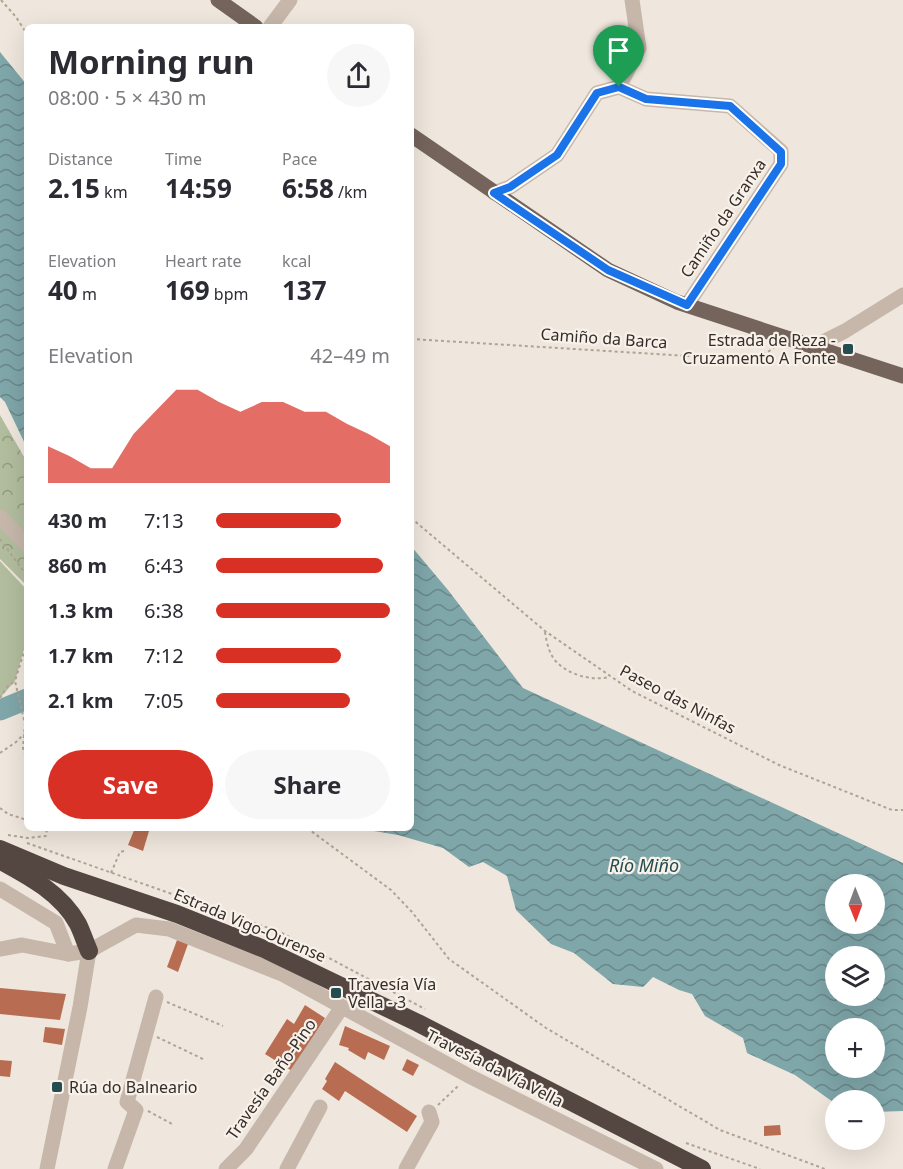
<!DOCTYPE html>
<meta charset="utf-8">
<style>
:root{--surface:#fff;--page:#f7f7f7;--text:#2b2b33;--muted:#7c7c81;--accent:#d93025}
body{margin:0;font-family:"Noto Sans",sans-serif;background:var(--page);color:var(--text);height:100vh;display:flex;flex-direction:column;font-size:22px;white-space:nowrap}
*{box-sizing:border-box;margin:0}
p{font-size:20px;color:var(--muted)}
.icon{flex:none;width:33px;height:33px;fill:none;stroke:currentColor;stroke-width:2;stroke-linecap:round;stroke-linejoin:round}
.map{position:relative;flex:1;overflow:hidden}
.sheet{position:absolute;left:24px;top:24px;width:390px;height:807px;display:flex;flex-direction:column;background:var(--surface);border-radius:9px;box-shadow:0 6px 24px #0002}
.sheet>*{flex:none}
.needle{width:39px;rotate:179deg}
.fabs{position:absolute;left:825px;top:874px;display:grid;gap:12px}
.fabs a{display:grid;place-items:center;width:60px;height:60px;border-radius:50%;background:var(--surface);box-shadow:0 6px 24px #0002;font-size:30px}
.pin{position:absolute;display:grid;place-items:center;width:51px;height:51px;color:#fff;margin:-62px -26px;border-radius:50% 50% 50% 0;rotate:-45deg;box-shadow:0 0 6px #0007}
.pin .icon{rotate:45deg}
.round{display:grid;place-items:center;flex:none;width:63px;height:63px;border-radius:32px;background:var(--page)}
.headline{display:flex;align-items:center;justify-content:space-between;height:102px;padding:0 24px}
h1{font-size:33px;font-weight:700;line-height:45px}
.stats{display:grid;grid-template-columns:repeat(3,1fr);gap:9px;height:102px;padding:6px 24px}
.stats div{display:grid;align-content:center}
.stats b{font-size:26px;font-weight:700}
.stats small{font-size:16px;font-weight:400}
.stats p{font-size:16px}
.chart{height:168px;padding:12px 24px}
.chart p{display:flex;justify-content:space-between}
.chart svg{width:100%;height:108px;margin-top:6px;fill:var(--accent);opacity:.7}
.button{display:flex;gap:12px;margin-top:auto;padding:12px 24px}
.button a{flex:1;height:69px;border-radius:36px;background:var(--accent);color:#fff;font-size:24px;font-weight:700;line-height:69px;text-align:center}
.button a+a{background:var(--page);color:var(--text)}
ul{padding:0 24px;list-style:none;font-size:20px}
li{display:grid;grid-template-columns:96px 72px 1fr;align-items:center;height:45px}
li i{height:15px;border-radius:8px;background:var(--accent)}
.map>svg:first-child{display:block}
.grass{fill:#b2bd9e}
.forest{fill:url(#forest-crowns)}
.water{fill:url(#water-waves);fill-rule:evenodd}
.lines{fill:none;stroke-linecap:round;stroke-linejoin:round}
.river{stroke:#7fa6a9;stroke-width:21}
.building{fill:#b86d52}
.path{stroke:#b2a294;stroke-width:2;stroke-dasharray:3 3;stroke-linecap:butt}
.minor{stroke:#c6b7aa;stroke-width:15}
.major{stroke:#74645c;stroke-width:15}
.highway{stroke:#544741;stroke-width:18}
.route-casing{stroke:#fff;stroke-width:12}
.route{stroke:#1a73e8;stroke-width:8}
.poi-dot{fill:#234d51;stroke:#f7f1e9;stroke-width:2}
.labels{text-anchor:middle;stroke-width:4.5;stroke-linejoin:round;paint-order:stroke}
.street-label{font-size:16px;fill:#342d29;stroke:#f7f1e9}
.poi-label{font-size:16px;fill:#342d29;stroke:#f7f1e9;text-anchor:start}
.water-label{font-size:18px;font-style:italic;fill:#234d51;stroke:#f7f1e9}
</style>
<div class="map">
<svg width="903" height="1169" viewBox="0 0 903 1169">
<defs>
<pattern id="forest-crowns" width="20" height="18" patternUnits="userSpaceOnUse" patternTransform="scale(1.5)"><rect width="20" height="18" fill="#b2bd9e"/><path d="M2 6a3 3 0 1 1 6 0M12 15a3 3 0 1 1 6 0" fill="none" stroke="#929a81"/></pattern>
<pattern id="water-waves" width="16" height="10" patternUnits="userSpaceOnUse" patternTransform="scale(1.5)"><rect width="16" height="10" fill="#7fa6a9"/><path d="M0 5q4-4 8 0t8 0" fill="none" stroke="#69888a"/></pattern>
</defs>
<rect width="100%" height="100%" fill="#efe7dd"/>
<polygon class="grass" points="0,561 27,590 27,638 15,681 0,698"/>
<polygon class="forest" points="0,415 27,462 27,586 0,559"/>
<g class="water">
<polygon points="0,52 27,85 27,448 5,402 0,397"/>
<path d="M411,546L448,590L523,688L903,863V1111L875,1112L874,1101L833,1102L795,1075L747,1053L743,1038L705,1016L692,994L679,990L653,977L643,987L613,984L574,953L551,944L516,910L507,876L483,862L469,867L443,848L398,835L356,828H411ZM836,885H874V924H836ZM836,957H874V996H836ZM836,1029H874V1068H836Z"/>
</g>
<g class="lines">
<polyline class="river" points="0,710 27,699"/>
</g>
<g class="building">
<polygon points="135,828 149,831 143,851 128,845"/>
<polygon points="177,940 188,944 178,972 167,967"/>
<polygon points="0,988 66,994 60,1020 0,1014"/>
<polygon points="305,1005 325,1018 292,1071 265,1054 287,1019 294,1024"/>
<polygon points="345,1026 390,1046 384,1060 368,1052 365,1060 348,1050 349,1048 339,1045"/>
<polygon points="45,1027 65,1029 62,1045 43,1042"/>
<polygon points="407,1059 419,1065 413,1076 402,1070"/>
<polygon points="0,1060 12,1061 10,1077 0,1076"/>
<polygon points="335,1062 417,1116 407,1132 345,1091 339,1101 322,1089 327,1081 325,1079"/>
<polygon points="780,1125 781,1135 764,1136 764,1126"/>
</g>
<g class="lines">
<g class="path">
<polyline points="1,0 16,17 27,34"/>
<polyline points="411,339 754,360 774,348"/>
<polyline points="411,518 545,631 632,691 779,765 892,810 903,810"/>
<polyline points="0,539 27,576"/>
<path d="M545,632C546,639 548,648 551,654C560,673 591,682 609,677"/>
<polyline points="27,642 15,681 25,724 23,748 27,760"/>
<polyline points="0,698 7,687 15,681"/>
<polyline points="0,753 16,742 24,734"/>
<polyline points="0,808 8,814 27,820"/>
<polyline points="307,828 391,890 412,912 449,959 546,1028 720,1130 825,1169"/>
<polyline points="8,835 28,838 46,836 47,828"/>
<polyline points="27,843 280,932 425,1009"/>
<polyline points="111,873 120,852 124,851"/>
<polyline points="167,1002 223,1026"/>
<polyline points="157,1037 205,1060"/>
<polyline points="438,1105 458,1086"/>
<polyline points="148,1111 174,1125"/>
<polyline points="686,1143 760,1169"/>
</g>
<g class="minor">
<polyline points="270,27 290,0"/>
<polyline points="619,87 646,99 730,106 781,151 781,164 687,305"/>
<polyline points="494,193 510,187 557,155 597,93 619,87 639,48 632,0"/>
<polyline points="813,347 845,331 903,295"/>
<polyline points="0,517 27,545"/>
<polyline points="0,889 56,923 68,954"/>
<polyline points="0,949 22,945 68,954 89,951 136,925 169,929 282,974 469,1076 656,1169"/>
<polyline points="47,1169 80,1007 89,951"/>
<polyline points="115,1169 136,1110 127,1102 156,997"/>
<polyline points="226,1169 246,1149 342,1007"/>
<polyline points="287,1169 320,1107"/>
<polyline points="406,1169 432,1122 429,1112"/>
</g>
<g class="major">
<polyline points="218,0 256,27"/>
<polyline points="411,135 608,270 677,302 903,376"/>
</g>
<g class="highway">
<polyline points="0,849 64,876 177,914 264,949 418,1023 702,1169"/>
<path d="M1,861C29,876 62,894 78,924C82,932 85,942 89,951"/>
</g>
</g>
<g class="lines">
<g class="route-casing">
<polygon id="route" points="619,87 646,99 730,106 781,152 781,164 687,305 608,270 494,193 510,187 557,155 597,93"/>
</g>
<use href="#route" class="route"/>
</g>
<g class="poi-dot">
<rect x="842" y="343" width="12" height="12" rx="3"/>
<rect x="330" y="987" width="12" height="12" rx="3"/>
<rect x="51" y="1081" width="12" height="12" rx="3"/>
</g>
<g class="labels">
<g class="street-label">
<text transform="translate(723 218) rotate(-56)" y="6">Camiño da Granxa</text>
<text transform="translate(604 338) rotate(4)" y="6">Camiño da Barca</text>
<text transform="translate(678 699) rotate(28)" y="6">Paseo das Ninfas</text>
<text transform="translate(250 925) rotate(23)" y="6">Estrada Vigo-Ourense</text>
<text transform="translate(495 1068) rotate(27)" y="6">Travesía da Vía Vella</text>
<text transform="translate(271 1079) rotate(-55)" y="6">Travesía Baño-Pino</text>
</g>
<g class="poi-label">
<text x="836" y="346" text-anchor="end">Estrada de Reza -<tspan x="836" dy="18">Cruzamento A Fonte</tspan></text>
<text x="348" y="990">Travesía Vía<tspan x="348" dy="18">Vella - 3</tspan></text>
<text x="69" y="1093">Rúa do Balneario</text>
</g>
<g class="water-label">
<text x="644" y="872">Río Miño</text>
</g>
</g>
</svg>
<div class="fabs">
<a><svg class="needle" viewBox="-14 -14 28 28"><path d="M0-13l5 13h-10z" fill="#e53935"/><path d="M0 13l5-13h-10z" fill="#7c7c81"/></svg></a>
<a><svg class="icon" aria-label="layers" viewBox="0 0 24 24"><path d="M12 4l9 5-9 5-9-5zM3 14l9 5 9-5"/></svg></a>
<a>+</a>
<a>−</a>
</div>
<div class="pin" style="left:619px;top:87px;background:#1e9e55"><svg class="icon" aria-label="arrive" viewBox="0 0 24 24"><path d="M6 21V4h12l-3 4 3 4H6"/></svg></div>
<section class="sheet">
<div class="headline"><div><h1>Morning run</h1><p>08:00 · 5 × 430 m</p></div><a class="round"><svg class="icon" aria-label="share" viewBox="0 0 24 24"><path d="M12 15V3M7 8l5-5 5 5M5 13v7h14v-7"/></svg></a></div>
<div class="stats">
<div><p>Distance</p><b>2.15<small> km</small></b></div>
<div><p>Time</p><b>14:59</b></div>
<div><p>Pace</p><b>6:58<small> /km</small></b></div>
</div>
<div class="stats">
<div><p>Elevation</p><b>40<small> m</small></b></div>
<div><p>Heart rate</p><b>169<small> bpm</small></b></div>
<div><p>kcal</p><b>137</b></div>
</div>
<div class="chart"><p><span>Elevation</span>42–49 m</p>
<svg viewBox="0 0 160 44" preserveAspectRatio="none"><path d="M0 44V29L10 33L20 38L30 38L40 24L50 15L60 6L70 6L80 11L90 15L100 11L110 11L120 15L130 15L140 20L150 24L160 29V44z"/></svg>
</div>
<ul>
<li><b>430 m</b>7:13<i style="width:72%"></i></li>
<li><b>860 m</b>6:43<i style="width:96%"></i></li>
<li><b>1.3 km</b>6:38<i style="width:100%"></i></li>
<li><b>1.7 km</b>7:12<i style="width:72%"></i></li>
<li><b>2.1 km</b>7:05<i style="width:77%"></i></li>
</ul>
<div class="button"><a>Save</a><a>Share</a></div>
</section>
</div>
